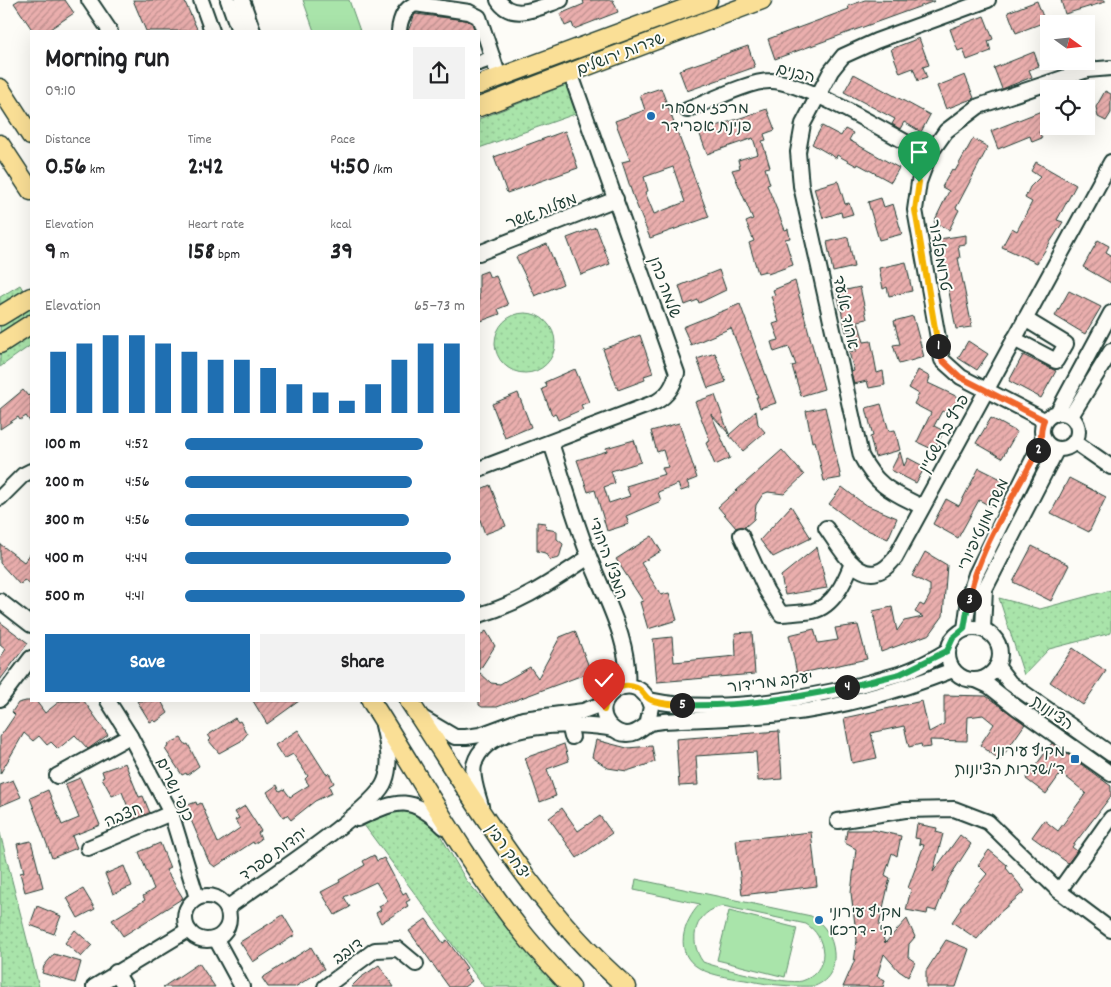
<!DOCTYPE html>
<meta charset="utf-8">
<style>
:root{--surface:#fff;--page:#f2f2f2;--text:#202124;--muted:#757577;--accent:#1f6fb2}
body{margin:0;font-family:Dekko,"Playpen Sans Hebrew",sans-serif;background:var(--page);color:var(--text);height:100vh;display:flex;flex-direction:column;font-size:19px;white-space:nowrap}
*{box-sizing:border-box;margin:0}
p{font-size:16px;color:var(--muted)}
.icon{flex:none;width:28px;height:28px;fill:none;stroke:currentColor;stroke-width:2;stroke-linecap:round;stroke-linejoin:round}
.map{position:relative;flex:1;overflow:hidden}
.panel{position:absolute;left:30px;top:30px;width:450px;height:672px;display:flex;flex-direction:column;background:var(--surface);border-radius:0px;box-shadow:0 5px 20px #0002}
.panel>*{flex:none}
.needle{width:32px;rotate:105deg}
.controls{position:absolute;left:1040px;top:15px;display:grid;gap:10px}
.controls a{display:grid;place-items:center;width:55px;height:55px;border-radius:0px;background:var(--surface);box-shadow:0 5px 20px #0002;font-size:25px}
.pin{position:absolute;display:grid;place-items:center;width:42px;height:42px;color:#fff;margin:-51px -21px;border-radius:50% 50% 50% 0;rotate:-45deg;box-shadow:0 0 5px #0007}
.pin .icon{rotate:45deg}
.km{position:absolute;width:25px;height:25px;margin:-12px;border-radius:50%;background:#222;color:#fff;font-size:14px;line-height:25px;text-align:center}
.round{display:grid;place-items:center;flex:none;width:52px;height:52px;border-radius:0px;background:var(--page)}
.head{display:flex;align-items:center;justify-content:space-between;height:85px;padding:0 15px}
h1{font-size:28px;font-weight:800;line-height:38px}
.metrics{display:grid;grid-template-columns:repeat(3,1fr);gap:8px;height:85px;padding:5px 15px}
.metrics div{display:grid;align-content:center}
.metrics b{font-size:25px;font-weight:800}
.metrics small{font-size:14px;font-weight:400}
.metrics p{font-size:14px}
.chart{height:140px;padding:10px 15px}
.chart p{display:flex;justify-content:space-between}
.chart svg{width:100%;height:90px;margin-top:5px;stroke:var(--accent);stroke-width:6}
.button{display:flex;gap:10px;margin-top:auto;padding:10px 15px}
.button a{flex:1;height:58px;border-radius:0px;background:var(--accent);color:#fff;font-size:20px;font-weight:800;line-height:58px;text-align:center}
.button a+a{background:var(--page);color:var(--text)}
ul{padding:0 15px;list-style:none;font-size:16px}
li{display:grid;grid-template-columns:80px 60px 1fr;align-items:center;height:38px}
li i{height:12px;border-radius:6px;background:var(--accent)}
.map>svg:first-child{display:block}
.grass{fill:url(#grass-dots);stroke:#64906f}
.garden{fill:#a9e4aa;stroke:#64906f;fill-rule:evenodd}
.building{fill:url(#building-hatch);stroke:#1f3d34;fill-rule:evenodd}
.lines{fill:none;stroke-linecap:round;stroke-linejoin:round}
.minor-casing{stroke:#1f3d34;stroke-width:18}
.major-casing{stroke:#1f3d34;stroke-width:21}
.minor{stroke:#fdfcf7;stroke-width:14}
.major{stroke:#fadf96;stroke-width:18}
.split-1-casing{stroke:#fff;stroke-width:10}
.split-2-casing{stroke:#fff;stroke-width:10}
.split-3-casing{stroke:#fff;stroke-width:10}
.split-4-casing{stroke:#fff;stroke-width:10}
.split-5-casing{stroke:#fff;stroke-width:10}
.split-6-casing{stroke:#fff;stroke-width:10}
.split-1{stroke:#f5b400;stroke-width:6}
.split-2{stroke:#f0652b;stroke-width:6}
.split-3{stroke:#f0652b;stroke-width:6}
.split-4{stroke:#22a559;stroke-width:6}
.split-5{stroke:#22a559;stroke-width:6}
.split-6{stroke:#f5b400;stroke-width:6}
.poi-dot{fill:#1f6fb2;stroke:#fdfcf7;stroke-width:2}
.labels{text-anchor:middle;stroke-width:4;stroke-linejoin:round;paint-order:stroke}
.street-label{font-size:16px;fill:#1f3d34;stroke:#fdfcf7}
.poi-label{font-size:16px;fill:#1f3d34;stroke:#fdfcf7;text-anchor:start}
</style>
<div class="map">
<svg width="1111" height="987" viewBox="0 0 1111 987">
<defs>
<pattern id="grass-dots" width="8" height="8" patternUnits="userSpaceOnUse" patternTransform="scale(1.25)"><rect width="8" height="8" fill="#a9e4aa"/><path d="M2 2h.1M6 6h.1" fill="none" stroke="#91c493" stroke-width="1.8" stroke-linecap="round"/></pattern>
<pattern id="building-hatch" width="6" height="6" patternUnits="userSpaceOnUse" patternTransform="scale(1.25)"><rect width="6" height="6" fill="#eaaead"/><path d="M-1 1l2-2M0 6l6-6M5 7l2-2" fill="none" stroke="#bd8f8e"/></pattern>
</defs>
<rect width="100%" height="100%" fill="#fdfcf7"/>
<filter id="ink" filterUnits="userSpaceOnUse"><feTurbulence type="fractalNoise" baseFrequency=".02" numOctaves="2"/><feDisplacementMap in="SourceGraphic" scale="10" xChannelSelector="R" yChannelSelector="G"/><feConvolveMatrix kernelMatrix="1 2 1 2 8 2 1 2 1" color-interpolation-filters="sRGB"/></filter>
<g filter="url(#ink)">
<g class="grass">
<polygon points="566,85 578,113 479,148 479,119"/>
<polygon points="20,285 31,303 31,345 0,367 0,297"/>
<circle cx="525" cy="343" r="30"/>
<polygon points="1111,590 1111,633 1049,649 1024,675 999,598 1040,609"/>
<polygon points="401,808 432,821 466,880 560,987 484,987 364,825"/>
<polygon points="0,833 39,987 0,987"/>
</g>
<g class="garden">
<polygon points="303,0 349,0 360,31 314,31"/>
<path d="M636,879L811,916C824,924 833,937 834,953C835,968 830,980 815,986C799,987 767,985 751,981C735,978 714,977 699,968C673,953 683,922 700,904L634,890ZM723,906L806,924C816,930 822,940 823,953C823,966 815,977 802,981C788,985 718,968 703,962C687,940 695,911 723,906Z"/>
<polygon points="729,911 797,928 785,977 717,960"/>
</g>
<g class="building">
<polygon points="19,0 65,0 74,13 47,31 33,31 14,3"/>
<polygon points="133,0 184,0 198,31 146,31"/>
<polygon points="583,0 613,0 618,12 574,29 572,23 565,26 560,14 584,4"/>
<polygon points="865,0 935,1 775,59 768,39 849,9 848,6"/>
<polygon points="1061,0 1105,0 1105,2 1065,14"/>
<polygon points="1037,1 1045,22 1016,33 1008,12"/>
<polygon points="415,14 466,20 472,23 475,31 408,31"/>
<polygon points="984,16 993,39 988,41 991,51 967,60 963,49 958,51 950,29"/>
<polygon points="919,38 929,65 923,67 927,78 918,81 913,68 900,73 891,49"/>
<polygon points="748,46 755,67 687,91 679,70"/>
<polygon points="1034,52 1039,66 1029,70 1032,77 1002,89 994,68"/>
<polygon points="854,74 930,115 921,132 904,122 900,129 892,124 895,119 844,92"/>
<polygon points="965,75 974,98 946,109 937,86"/>
<path d="M661,88L709,217L650,238L633,196L622,162L630,160L615,121L645,110L640,95ZM673,167L685,202L654,214L645,192L648,191L644,177Z"/>
<polygon points="1105,91 1111,94 1111,113 1106,121 1098,117 1096,107"/>
<polygon points="767,109 775,130 764,134 766,140 762,141 770,167 765,168 770,184 767,185 785,230 788,229 790,238 785,239 793,265 768,274 766,271 758,273 749,243 754,241 746,222 753,219 732,170 740,168 738,160 758,154 753,138 707,154 699,132"/>
<polygon points="1044,110 1051,127 1039,132 1042,138 1032,142 1030,136 998,149 991,131"/>
<polygon points="822,126 841,136 845,129 853,133 849,140 899,168 891,182 858,164 857,166 837,155 836,158 812,144"/>
<polygon points="565,131 578,168 507,193 494,157"/>
<polygon points="973,139 988,147 956,208 959,210 949,230 934,222 949,191 942,187 952,169 955,171"/>
<polygon points="1036,162 1076,185 1057,220 1063,222 1037,263 1002,247 1012,228 1017,231 1032,202 1025,198 1030,187 1040,177 1031,171"/>
<polygon points="838,181 845,204 849,203 853,214 842,217 841,212 823,218 814,188"/>
<polygon points="881,198 884,207 893,204 902,234 879,240 868,202"/>
<polygon points="596,227 610,264 581,275 567,238"/>
<polygon points="966,235 966,244 958,245 960,258 958,258 972,327 956,329 939,239"/>
<polygon points="848,237 854,267 833,272 827,242"/>
<polygon points="1098,240 1109,246 1106,252 1111,255 1111,283 1083,267"/>
<polygon points="547,244 563,284 535,296 516,257"/>
<polygon points="906,262 912,291 889,296 887,287 883,289 879,268"/>
<polygon points="719,270 726,290 699,303 698,300 685,305 679,286"/>
<polygon points="487,271 490,278 496,276 508,305 498,309 500,314 481,321 479,314 479,274"/>
<polygon points="795,281 824,389 801,396 792,366 796,365 789,347 774,352 771,342 779,340 773,324 779,322 771,296 775,295 773,290"/>
<polygon points="860,287 867,319 858,321 864,342 871,341 877,373 883,371 885,385 869,388 867,381 854,384 851,372 854,371 849,352 856,351 855,330 846,332 837,292"/>
<polygon points="1069,291 1101,307 1085,334 1055,316"/>
<polygon points="740,304 776,403 760,408 756,397 758,397 731,328 691,345 683,327"/>
<polygon points="913,316 924,357 899,364 893,345 900,344 894,321"/>
<polygon points="640,335 653,373 644,376 645,380 618,390 603,349"/>
<polygon points="968,341 988,354 977,370 958,358"/>
<polygon points="715,353 726,382 708,388 697,359"/>
<polygon points="1023,355 1056,371 1041,398 1009,381"/>
<polygon points="575,369 589,402 581,405 583,409 558,420 555,413 552,415 542,389 547,387 545,382"/>
<polygon points="918,370 930,377 928,383 960,398 951,415 942,411 934,426 944,431 934,450 917,442 931,413 914,404 919,394 909,388"/>
<polygon points="23,390 28,396 31,393 31,423 26,416 20,420 18,417 0,429 0,409"/>
<polygon points="518,393 531,427 505,438 492,404"/>
<polygon points="715,395 729,434 711,414 730,458 715,465 706,443 710,441 695,402"/>
<polygon points="881,404 889,431 895,430 900,450 875,457 870,437 873,436 866,408"/>
<polygon points="825,407 841,478 824,481 815,441 812,442 806,411"/>
<polygon points="756,411 758,424 765,432 743,451 729,435"/>
<polygon points="991,418 1017,432 1002,458 976,443"/>
<polygon points="679,423 697,478 687,482 690,488 681,491 678,484 658,492 661,501 626,516 629,524 607,531 595,490 588,492 577,460 607,451 606,448 634,440 641,462 611,471 615,483 604,487 609,503 630,496 626,486 665,474 662,468 668,467 663,450 657,452 651,431"/>
<polygon points="782,450 804,475 784,494 768,492 763,494 756,505 754,519 745,527 736,528 718,507"/>
<polygon points="900,452 904,466 908,458 925,467 916,483 891,470"/>
<polygon points="979,468 1003,480 990,506 979,500 958,538 933,524 946,499 959,506"/>
<polygon points="1069,478 1106,497 1089,532 1051,513"/>
<polygon points="490,485 506,526 485,534 479,517 479,490"/>
<polygon points="842,487 864,504 897,518 888,539 858,526 829,504"/>
<polygon points="791,506 811,538 773,557 760,540"/>
<polygon points="537,522 545,523 546,529 557,531 557,539 563,544 559,558 550,560 545,553 537,551"/>
<polygon points="652,536 661,551 641,563 661,595 669,593 677,620 648,629 640,602 643,601 616,559"/>
<polygon points="0,544 24,562 31,553 31,585 24,580 20,585 0,563"/>
<polygon points="1032,546 1069,565 1051,601 1013,582"/>
<polygon points="817,547 827,588 785,595 781,576"/>
<polygon points="925,552 947,565 943,616 930,634 881,652 873,611 892,607 897,631 904,621 923,617 915,612 920,604 924,606 930,595 930,585 912,576"/>
<polygon points="0,622 28,643 0,680 0,658 6,649 0,644"/>
<polygon points="858,625 867,659 797,674 789,635 814,629 818,643 838,640 835,628"/>
<polygon points="486,631 495,646 479,671 479,636"/>
<polygon points="575,631 591,672 497,707 482,707 479,705 479,672 491,683 500,684 530,667 538,678 560,637"/>
<polygon points="752,632 755,674 657,682 653,639 672,637 674,662 736,656 735,633"/>
<polygon points="1073,648 1106,671 1083,705 1050,682"/>
<polygon points="944,695 986,696 1025,724 1000,760 980,745 994,724 983,715 968,717 967,741 930,740 931,747 922,748 921,744 909,747 904,726 871,733 877,758 852,763 844,718 922,701 929,732 944,724"/>
<polygon points="26,701 36,701 45,713 60,701 84,701 108,735 88,749 75,735 58,749 51,742 47,745 39,736 33,741 24,733 0,774 0,737 15,715 12,712 18,703"/>
<polygon points="137,701 161,701 168,713 156,722 154,720 150,722"/>
<polygon points="253,701 299,701 267,724"/>
<polygon points="235,718 238,722 240,721 247,734 241,741 219,753 209,741 211,739 208,735"/>
<polygon points="298,730 326,774 329,773 334,783 329,786 332,793 315,801 291,820 287,815 283,817 267,792 277,785 280,791 284,789 290,797 309,785 305,779 308,776 293,754 284,759 275,745"/>
<polygon points="779,731 782,779 758,781 756,752 696,756 698,785 679,786 676,739"/>
<polygon points="181,738 186,745 188,744 199,766 187,775 186,773 182,775 165,749 169,746 168,744"/>
<polygon points="596,740 627,748 652,746 655,762 627,771 608,768 592,757"/>
<polygon points="1052,743 1111,786 1111,796 1072,847 1077,851 1068,863 1032,837 1044,820 1058,831 1086,793 1061,773 1046,794 1026,779"/>
<polygon points="564,744 569,761 547,769 556,796 540,802 525,758"/>
<polygon points="125,763 139,797 143,796 150,813 133,820 122,792 112,796 102,778 104,777 102,771"/>
<polygon points="80,778 100,825 72,836 77,848 52,858 30,798 48,790 62,825 79,818 65,784"/>
<polygon points="13,780 21,797 0,806 0,785"/>
<polygon points="196,802 197,805 201,803 218,843 240,828 235,820 239,818 235,812 245,806 261,831 258,833 261,839 254,844 253,842 215,867 209,862 185,806"/>
<polygon points="562,808 578,831 600,816 612,833 577,858 549,818"/>
<polygon points="917,824 937,828 936,832 943,834 933,872 960,835 971,844 949,878 936,911 928,909 927,914 906,910 911,889 908,888 924,845 919,844 920,839 915,838"/>
<polygon points="847,830 873,830 901,836 897,856 892,853 885,875 890,878 879,925 885,943 907,919 915,937 909,944 908,957 915,962 908,977 899,971 884,954 877,976 885,980 883,987 843,987 854,962 857,940 851,893 856,849 845,843"/>
<polygon points="811,832 817,886 742,895 736,840"/>
<polygon points="31,841 43,887 25,892 20,873 24,872 17,844"/>
<polygon points="160,843 170,868 166,870 183,898 123,936 112,920 145,900 143,896 154,889 139,852"/>
<polygon points="989,850 1007,865 1006,868 1025,891 998,914 977,939 952,922 961,909 960,907 987,874 978,865"/>
<polygon points="374,855 377,861 384,858 403,894 406,892 410,900 406,902 408,906 381,923 376,913 381,910 379,906 388,901 376,882 344,897 350,907 335,915 321,892 340,882 339,880 365,865 363,861"/>
<polygon points="124,866 132,886 113,894 105,874"/>
<polygon points="83,889 95,909 78,918 67,898"/>
<polygon points="37,906 61,916 54,934 30,925"/>
<polygon points="283,915 295,935 253,962 240,942"/>
<polygon points="426,919 443,943 447,940 467,968 464,971 472,981 464,987 449,987 409,931"/>
<polygon points="75,930 92,945 81,957 65,943"/>
<polygon points="946,940 969,949 956,987 926,987 926,971"/>
<polygon points="311,947 324,969 295,987 268,987 262,978"/>
<polygon points="54,954 81,962 75,983 42,973 44,966"/>
<polygon points="199,963 215,987 163,987"/>
<polygon points="379,965 394,987 351,987 360,978"/>
</g>
<g class="lines">
<g class="minor-casing">
<g id="minor">
<polyline points="89,0 110,31"/>
<polyline points="201,0 212,31"/>
<polyline points="228,0 239,31"/>
<polyline points="242,0 253,31"/>
<path d="M498,0C512,23 542,6 561,0"/>
<path d="M399,31C400,19 404,9 415,4L469,12L479,17L499,77"/>
<polyline points="479,63 493,58"/>
<path d="M687,110C708,102 749,81 770,81C803,80 896,138 929,155"/>
<polyline points="479,253 616,199"/>
<polyline points="1014,339 1056,361 1066,344 1025,319"/>
<circle cx="1060" cy="431" r="18"/>
<polyline points="1057,413 1111,313"/>
<polyline points="1071,416 1111,351"/>
<polyline points="1044,420 961,377 942,360 915,210 919,182 929,155 946,131 979,106 1087,70 1111,68"/>
<polyline points="1075,442 1111,467"/>
<path d="M551,443C564,482 575,521 590,559C605,598 631,642 627,686"/>
<path d="M479,469L656,402C668,395 673,387 677,373L570,72"/>
<polyline points="0,498 23,475 31,471"/>
<path d="M922,507C893,492 877,487 861,456L801,186L798,152L803,124L831,71L843,56L876,41L988,0"/>
<path d="M826,528C843,552 865,596 895,558L1111,162"/>
<path d="M741,535L766,590L781,614C791,613 803,613 813,611C834,606 845,581 852,563"/>
<polyline points="0,601 31,625"/>
<path d="M479,615C522,603 552,581 589,557"/>
<circle cx="974" cy="654" r="26"/>
<polyline points="965,629 970,592 976,574 1043,439"/>
<polyline points="983,629 985,589 1057,449"/>
<polyline points="997,666 1010,683 1111,754"/>
<polyline points="976,680 989,686 1017,708 1111,774"/>
<polyline points="0,699 31,658"/>
<path d="M649,700C723,716 827,696 899,674C916,669 932,660 947,651"/>
<polyline points="108,701 130,736 171,813 197,898"/>
<polyline points="421,717 455,737 466,737 480,735 523,719 583,711 605,703"/>
<polyline points="569,724 572,737"/>
<path d="M647,725L651,707C638,664 585,698 610,726C615,731 621,734 627,734C637,734 641,728 648,724C652,722 658,722 663,721C705,719 748,718 790,713C845,707 901,690 953,670"/>
<polyline points="57,776 130,736"/>
<path d="M481,806C478,794 471,778 474,765C486,720 578,722 613,729"/>
<path d="M357,819C397,801 409,793 444,827"/>
<polyline points="838,821 905,810 954,809 988,822 1059,891 1111,930"/>
<polyline points="88,848 171,813"/>
<polyline points="1059,891 1111,818"/>
<circle cx="207" cy="918" r="22"/>
<path d="M227,908C256,886 376,809 385,781C392,763 387,743 383,725"/>
<polyline points="216,939 242,987"/>
<polyline points="116,972 125,987"/>
<polyline points="94,987 188,930"/>
<polyline points="325,987 375,950 398,949 416,964"/>
</g>
</g>
<g class="major-casing">
<g id="major">
<polyline points="479,85 708,0"/>
<polyline points="0,88 31,136"/>
<polyline points="479,107 762,0"/>
<polyline points="0,144 31,191"/>
<polyline points="0,316 31,297"/>
<polyline points="0,344 31,324"/>
<path d="M371,701C421,779 465,861 523,933C538,952 555,969 571,987"/>
<path d="M409,701C475,801 535,908 627,987"/>
</g>
</g>
<use href="#minor" class="minor"/>
<use href="#major" class="major"/>
</g>
</g>
<g class="lines" filter="url(#ink)">
<g class="split-1-casing">
<polyline id="split-1" points="919,182 915,210 938,346"/>
</g>
<g class="split-2-casing">
<path id="split-2" d="M938,346L942,360L960,377L1044,420C1039,431 1043,439 1038,450"/>
</g>
<g class="split-3-casing">
<path id="split-3" d="M969,600C976,553 1016,493 1038,450"/>
</g>
<g class="split-4-casing">
<polyline id="split-4" points="847,687 900,674 947,651 953,638 964,629 969,600"/>
</g>
<g class="split-5-casing">
<path id="split-5" d="M682,705C738,707 792,699 847,687"/>
</g>
<g class="split-6-casing">
<path id="split-6" d="M604,710C606,695 620,680 637,688C643,690 645,698 651,700C660,704 672,704 682,705"/>
</g>
<use href="#split-1" class="split-1"/>
<use href="#split-2" class="split-2"/>
<use href="#split-3" class="split-3"/>
<use href="#split-4" class="split-4"/>
<use href="#split-5" class="split-5"/>
<use href="#split-6" class="split-6"/>
</g>
<g class="poi-dot">
<circle cx="651" cy="116" r="5"/>
<rect x="1070" y="754" width="10" height="10" rx="2.5"/>
<circle cx="819" cy="920" r="5"/>
</g>
<g class="labels">
<g class="street-label">
<text transform="translate(620 53) rotate(-21)" y="6">שדרות ירושלים</text>
<text transform="translate(796 72) rotate(14)" y="6">הבנים</text>
<text transform="translate(541 210) rotate(-21)" y="6">מעלות אשר</text>
<text transform="translate(941 255) rotate(80)" y="6">טרומפלדור</text>
<text transform="translate(666 287) rotate(70)" y="6">שלמה כהן</text>
<text transform="translate(847 312) rotate(78)" y="6">אהוד אלעד</text>
<text transform="translate(943 433) rotate(-61)" y="6">פרץ ברנשטיין</text>
<text transform="translate(982 524) rotate(-65)" y="6">משה מונטיפיורי</text>
<text transform="translate(609 558) rotate(70)" y="6">המציל היהודי</text>
<text transform="translate(770 681) rotate(-7)" y="6">יעקב מרידור</text>
<text transform="translate(1053 712) rotate(35)" y="6">הציונות</text>
<text transform="translate(176 789) rotate(65)" y="6">כנפי נשרים</text>
<text transform="translate(123 814) rotate(-23)" y="6">חצבה</text>
<text transform="translate(509 851) rotate(55)" y="6">יצחק רבין</text>
<text transform="translate(273 853) rotate(-36)" y="6">יהדות ספרד</text>
<text transform="translate(347 950) rotate(-36)" y="6">דובב</text>
</g>
<g class="poi-label">
<text x="661" y="113">מרכז מסחרי<tspan x="661" dy="18">פנינת אפרידר</tspan></text>
<text x="1065" y="756" text-anchor="end">מקיף עירוני<tspan x="1065" dy="18">ד׳/שדרות הציונות</tspan></text>
<text x="829" y="917">מקיף עירוני<tspan x="829" dy="18">ה' - דרכא</tspan></text>
</g>
</g>
</svg>
<div class="controls">
<a><svg class="needle" viewBox="-14 -14 28 28"><path d="M0-13l5 13h-10z" fill="#e53935"/><path d="M0 13l5-13h-10z" fill="#757577"/></svg></a>
<a><svg class="icon" aria-label="locate" viewBox="0 0 24 24"><circle cx="12" cy="12" r="6"/><path d="M12 2v4M12 18v4M2 12h4M18 12h4"/></svg></a>
</div>
<div class="pin" style="left:919px;top:182px;background:#1e9e55"><svg class="icon" aria-label="arrive" viewBox="0 0 24 24"><path d="M6 21V4h12l-3 4 3 4H6"/></svg></div>
<div class="pin" style="left:604px;top:710px;background:#d93025"><svg class="icon" aria-label="check" viewBox="0 0 24 24"><path d="M5 12l5 5 9-10"/></svg></div>
<b class="km" style="left:938px;top:346px">1</b>
<b class="km" style="left:1038px;top:450px">2</b>
<b class="km" style="left:969px;top:600px">3</b>
<b class="km" style="left:847px;top:687px">4</b>
<b class="km" style="left:682px;top:705px">5</b>
<section class="panel">
<div class="head"><div><h1>Morning run</h1><p>09:10</p></div><a class="round"><svg class="icon" aria-label="share" viewBox="0 0 24 24"><path d="M12 15V3M7 8l5-5 5 5M5 13v7h14v-7"/></svg></a></div>
<div class="metrics">
<div><p>Distance</p><b>0.56<small> km</small></b></div>
<div><p>Time</p><b>2:42</b></div>
<div><p>Pace</p><b>4:50<small> /km</small></b></div>
</div>
<div class="metrics">
<div><p>Elevation</p><b>9<small> m</small></b></div>
<div><p>Heart rate</p><b>158<small> bpm</small></b></div>
<div><p>kcal</p><b>39</b></div>
</div>
<div class="chart"><p><span>Elevation</span>65–73 m</p>
<svg viewBox="0 0 160 44" preserveAspectRatio="none"><path d="M5 44V14M15 44V10M25 44V6M35 44V6M45 44V10M55 44V14M65 44V18M75 44V18M85 44V22M95 44V30M105 44V34M115 44V38M125 44V30M135 44V18M145 44V10M155 44V10"/></svg>
</div>
<ul>
<li><b>100 m</b>4:52<i style="width:85%"></i></li>
<li><b>200 m</b>4:56<i style="width:81%"></i></li>
<li><b>300 m</b>4:56<i style="width:80%"></i></li>
<li><b>400 m</b>4:44<i style="width:95%"></i></li>
<li><b>500 m</b>4:41<i style="width:100%"></i></li>
</ul>
<div class="button"><a>Save</a><a>Share</a></div>
</section>
</div>
